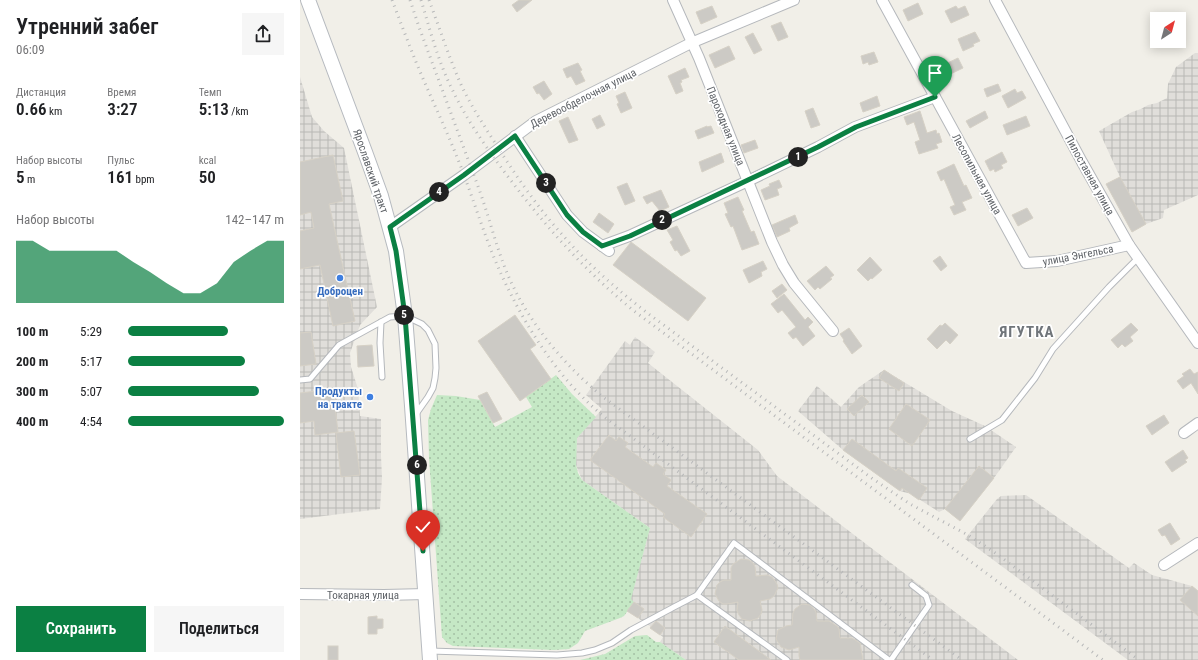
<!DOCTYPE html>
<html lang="ru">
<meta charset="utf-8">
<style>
:root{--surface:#fff;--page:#f6f6f6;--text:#202124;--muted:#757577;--accent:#0b8043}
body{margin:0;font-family:"Roboto Condensed",sans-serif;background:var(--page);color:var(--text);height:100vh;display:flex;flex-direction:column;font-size:15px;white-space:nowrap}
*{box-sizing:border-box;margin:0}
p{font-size:13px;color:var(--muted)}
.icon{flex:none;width:22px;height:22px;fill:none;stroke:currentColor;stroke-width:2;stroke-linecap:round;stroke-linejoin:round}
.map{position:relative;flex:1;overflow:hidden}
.drawer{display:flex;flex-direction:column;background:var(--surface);width:300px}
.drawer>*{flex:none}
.needle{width:26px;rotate:36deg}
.buttons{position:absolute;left:850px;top:12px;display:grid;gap:8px}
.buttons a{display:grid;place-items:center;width:36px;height:36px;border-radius:0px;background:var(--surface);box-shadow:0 2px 10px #0003;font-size:20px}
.pin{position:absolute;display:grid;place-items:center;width:34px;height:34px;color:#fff;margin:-41px -17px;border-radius:50% 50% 50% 0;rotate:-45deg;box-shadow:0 0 4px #0007}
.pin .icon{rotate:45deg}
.km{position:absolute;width:20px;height:20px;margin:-10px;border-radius:50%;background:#222;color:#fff;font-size:11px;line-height:20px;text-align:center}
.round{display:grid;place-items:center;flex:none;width:42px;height:42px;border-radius:0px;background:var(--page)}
.summary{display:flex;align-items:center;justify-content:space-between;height:68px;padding:0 16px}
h1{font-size:22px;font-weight:600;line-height:30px}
.figures{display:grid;grid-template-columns:repeat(3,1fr);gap:6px;height:68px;padding:4px 16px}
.figures div{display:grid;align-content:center}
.figures b{font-size:17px;font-weight:600}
.figures small{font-size:11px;font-weight:400}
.figures p{font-size:11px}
.chart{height:112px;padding:8px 16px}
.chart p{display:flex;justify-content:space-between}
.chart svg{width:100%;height:72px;margin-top:4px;fill:var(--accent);opacity:.7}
.action{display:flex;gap:8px;margin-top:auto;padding:8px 16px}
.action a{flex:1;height:46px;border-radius:0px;background:var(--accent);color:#fff;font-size:16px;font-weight:600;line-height:46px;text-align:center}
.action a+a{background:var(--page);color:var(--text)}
ul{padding:0 16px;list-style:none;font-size:13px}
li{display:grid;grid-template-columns:64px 48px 1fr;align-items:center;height:30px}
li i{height:10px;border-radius:5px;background:var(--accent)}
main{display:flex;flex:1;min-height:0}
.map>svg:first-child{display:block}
.industrial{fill:url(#industrial-grid)}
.grass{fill:url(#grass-dots)}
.building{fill:#cccac5;stroke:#d6d1c6}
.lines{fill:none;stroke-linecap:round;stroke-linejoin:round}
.lane-casing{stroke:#b5b8bc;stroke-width:7}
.street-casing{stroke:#b5b8bc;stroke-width:12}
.secondary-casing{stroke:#b6babf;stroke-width:16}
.lane{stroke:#fff;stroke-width:5}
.street{stroke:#fff;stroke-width:10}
.secondary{stroke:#fff;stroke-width:14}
.rail{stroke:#b6b7b8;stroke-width:3;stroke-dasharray:1 5;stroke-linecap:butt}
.route-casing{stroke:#fff;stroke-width:8}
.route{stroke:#0b8043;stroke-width:5}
.shop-dot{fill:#3f7fe0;stroke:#fff;stroke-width:1.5}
.labels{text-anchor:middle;stroke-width:3.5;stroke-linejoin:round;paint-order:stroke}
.street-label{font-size:11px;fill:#5f6368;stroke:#fff}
.shop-label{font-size:11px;font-weight:bold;fill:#366cbe;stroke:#fff}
.district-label{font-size:15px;font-weight:bold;letter-spacing:1px;fill:#70757a;stroke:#fff}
</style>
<main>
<section class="drawer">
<div class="summary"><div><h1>Утренний забег</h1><p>06:09</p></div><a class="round"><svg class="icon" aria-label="share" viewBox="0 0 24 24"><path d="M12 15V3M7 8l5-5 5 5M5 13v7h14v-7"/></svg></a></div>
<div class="figures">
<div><p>Дистанция</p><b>0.66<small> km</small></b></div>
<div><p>Время</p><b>3:27</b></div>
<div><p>Темп</p><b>5:13<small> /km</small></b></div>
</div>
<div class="figures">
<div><p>Набор высоты</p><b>5<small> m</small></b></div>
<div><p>Пульс</p><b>161<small> bpm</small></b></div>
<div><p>kcal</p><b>50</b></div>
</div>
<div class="chart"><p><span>Набор высоты</span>142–147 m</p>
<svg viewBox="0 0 160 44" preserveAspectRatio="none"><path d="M0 44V6L10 6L20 12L30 12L40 12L50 12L60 12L70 19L80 25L90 32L100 38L110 38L120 32L130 19L140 12L150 6L160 6V44z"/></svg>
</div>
<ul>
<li><b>100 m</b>5:29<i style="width:64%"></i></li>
<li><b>200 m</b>5:17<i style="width:75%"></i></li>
<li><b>300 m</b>5:07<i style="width:84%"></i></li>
<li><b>400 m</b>4:54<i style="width:100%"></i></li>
</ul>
<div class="action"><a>Сохранить</a><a>Поделиться</a></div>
</section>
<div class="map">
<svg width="898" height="660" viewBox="0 0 898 660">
<defs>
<pattern id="industrial-grid" width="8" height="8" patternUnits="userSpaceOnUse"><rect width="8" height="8" fill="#e0deda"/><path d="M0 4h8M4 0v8" fill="none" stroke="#b9b8b5"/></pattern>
<pattern id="grass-dots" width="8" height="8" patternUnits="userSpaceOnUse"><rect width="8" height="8" fill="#c5e8c5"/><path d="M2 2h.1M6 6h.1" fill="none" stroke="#a3c0a4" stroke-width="1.8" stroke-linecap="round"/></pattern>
</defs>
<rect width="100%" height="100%" fill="#f1efe8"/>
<g class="industrial">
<polygon points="895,53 898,53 898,195 864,210 863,218 846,224 832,232 806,184 820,177 799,131 832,112 841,109 848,105 857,103 867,98 868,84 876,67"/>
<polygon points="0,77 12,117 24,131 44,148 77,307 60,325 50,353 51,367 58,389 60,416 81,419 81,456 82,478 80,509 0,519"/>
<polygon points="335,337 355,352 348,363 458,450 477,476 718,660 386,660 360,642 363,637 350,628 350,626 327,611 350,528 282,480 276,465 277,438 302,409 286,395 325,341 330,345"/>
<polygon points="584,370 652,411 685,426 716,447 694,478 660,521 645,509 639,512 611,494 600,491 543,450 498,411 517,386 541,407 559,387"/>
<polygon points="726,495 829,568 834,563 852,575 892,586 898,591 898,660 828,660 665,539 697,499 701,496"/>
</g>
<g class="grass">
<polygon points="256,375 272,394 296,417 277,438 276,465 278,473 282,480 350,528 331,599 334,602 324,616 320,618 285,631 278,643 269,649 254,650 153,646 147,643 142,637 129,458 128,420 131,409 137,395 156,396 180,400 195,427 232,407 226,397"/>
<polygon points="347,635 356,642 360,642 386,660 280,660 305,654 335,636"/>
</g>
<g class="building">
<polygon points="219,0 232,0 217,12 212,5"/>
<polygon points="618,3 623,14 608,21 603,10"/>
<polygon points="412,6 417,17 401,24 396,12"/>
<polygon points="656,6 658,9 665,6 669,15 651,23 645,11"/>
<polygon points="481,22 488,37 478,41 471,26"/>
<polygon points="675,32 680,41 673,44 674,46 663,51 658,39"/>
<polygon points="453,33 462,50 454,54 445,37"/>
<polygon points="429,46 435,59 415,68 409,55"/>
<polygon points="574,52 578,62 569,65 568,62 563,64 561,56"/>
<polygon points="658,58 663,68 642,78 637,68"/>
<polygon points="278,63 282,70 280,71 285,81 276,85 271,76 267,78 263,69"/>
<polygon points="385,68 389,77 381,80 382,82 380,83 383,91 376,94 368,76"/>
<polygon points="244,81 252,94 244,100 239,93 237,94 233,87"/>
<polygon points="698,84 701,91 687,97 684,89"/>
<polygon points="715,89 717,93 722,91 726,98 708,108 702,96"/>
<polygon points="325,92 332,108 321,113 317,104 319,103 316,96"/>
<polygon points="577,96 580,106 563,112 560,103"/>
<polygon points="513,108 520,125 511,128 505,111"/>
<polygon points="620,111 627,133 636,130 637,134 639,133 642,142 636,144 638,148 619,154 615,142 620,140 614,122 607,125 604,117"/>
<polygon points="685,111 688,118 670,128 666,121"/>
<polygon points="300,115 305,125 297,129 292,119"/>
<polygon points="726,116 730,126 707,135 703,125"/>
<polygon points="268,117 278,140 269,143 259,121"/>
<polygon points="407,126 407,127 411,126 414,133 398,139 395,131"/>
<polygon points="455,140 458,148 444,153 441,145"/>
<polygon points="702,152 707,162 701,165 703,168 695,172 694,169 690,171 685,161"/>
<polygon points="421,153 424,162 402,172 399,162"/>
<polygon points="33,155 43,201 29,204 55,321 33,326 20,265 0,269 0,231 14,228 11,212 0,215 0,162"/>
<polygon points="654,164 664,186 666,185 672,198 662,202 666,210 654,215 650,207 655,205 644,179 641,181 637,172"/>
<polygon points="820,177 846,224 832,232 806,184"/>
<polygon points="479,180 482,187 477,189 479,195 465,200 461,190 470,186 469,184"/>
<polygon points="327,183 335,201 325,205 317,187"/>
<polygon points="361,190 369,207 360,211 352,201 347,204 343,197"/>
<polygon points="438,197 444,210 442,211 451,232 454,231 459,244 442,250 433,226 431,227 425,214 428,213 424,203"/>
<polygon points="727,208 733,218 718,226 712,215"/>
<polygon points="299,213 314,224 308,233 293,222"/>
<polygon points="495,215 498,223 489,228 490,231 477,237 472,225"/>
<polygon points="377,226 390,251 381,256 377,250 375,251 370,242 373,240 367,230"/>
<polygon points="331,242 406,298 388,321 313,265"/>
<polygon points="640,256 647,266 641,271 633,261"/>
<polygon points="570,257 582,270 572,279 571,278 568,281 557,270"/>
<polygon points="463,261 467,269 461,272 462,276 449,283 443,270"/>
<polygon points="526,266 534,275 530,278 532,279 520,289 518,287 515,290 507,281"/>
<polygon points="482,284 487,290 477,298 472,291"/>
<polygon points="484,294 505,320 508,317 513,322 508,327 515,336 503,346 496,337 493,339 488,333 496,327 482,310 478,313 471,304"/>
<polygon points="215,315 236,345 230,349 251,379 220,401 178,341"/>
<polygon points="645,323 658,335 650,344 646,340 637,349 627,339 640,325 642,326"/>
<polygon points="831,323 838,330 830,337 833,341 825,347 822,344 818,348 811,340"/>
<polygon points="549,328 562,346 552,354 543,341 544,340 540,334"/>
<polygon points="11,332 16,364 0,366 0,333"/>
<polygon points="72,345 74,366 58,367 57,346"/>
<polygon points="890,369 894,374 898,372 898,394 891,383 883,389 877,381 884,376 882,374"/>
<polygon points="584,370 604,383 599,391 579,378"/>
<polygon points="33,389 38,432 15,435 14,421 0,423 0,393"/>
<polygon points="187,392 202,419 193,423 178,396"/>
<polygon points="562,395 569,402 554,416 547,409"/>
<polygon points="606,404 630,420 612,446 589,429"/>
<polygon points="864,415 869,423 852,435 846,426"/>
<polygon points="54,431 60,475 41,477 36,433"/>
<polygon points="309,435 316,441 319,437 328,443 325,447 353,467 356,463 366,470 363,474 371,480 367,486 407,514 391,537 363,517 365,514 290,460"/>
<polygon points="552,439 596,471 598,468 627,488 619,500 602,488 600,491 543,450"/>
<polygon points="883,450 888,458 885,460 887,462 872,472 865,462"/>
<polygon points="679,466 694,478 660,521 645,509"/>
<polygon points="870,523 880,539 871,545 865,535 862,536 858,530"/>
<polygon points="441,559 449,560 453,563 455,567 456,576 467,575 472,577 477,584 478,588 474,596 470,599 460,601 462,610 461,614 458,618 450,621 442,619 439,615 437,611 438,602 427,604 423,604 419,601 415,594 417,585 420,582 424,580 431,580 431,568 433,564"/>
<polygon points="892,586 898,591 898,616 880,600"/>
<polygon points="334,602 344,609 338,618 327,611"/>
<polygon points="502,604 510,605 514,609 516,612 517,621 529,621 537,626 539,629 540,638 552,638 560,643 563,660 500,660 499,656 499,647 489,650 481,647 476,639 478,630 486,626 492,625 493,613 495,609"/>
<polygon points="77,616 77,619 83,619 83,628 77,629 77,634 68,634 68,617"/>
<polygon points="356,621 365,628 360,635 350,628"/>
<polygon points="425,626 471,660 439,660 414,642"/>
<rect x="28" y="646" width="10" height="14"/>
</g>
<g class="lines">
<g class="lane-casing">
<g id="lane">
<polyline points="81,322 80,343 82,377"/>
<polyline points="0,380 10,379 39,345 90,317 105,316 122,324 128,330 135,344 136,368 135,378 133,388 128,397 116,414"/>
<polyline points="670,439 702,420 735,378 753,349 809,287 838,258"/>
<polyline points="397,595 487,660"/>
<polyline points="130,651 257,655 282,653 295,650 312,643 331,630 374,607 397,595 434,543 589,660"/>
<polyline points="591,660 629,605 626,596 612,585"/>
</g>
</g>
<g class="street-casing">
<g id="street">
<polyline points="373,0 399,58 472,242 483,265 494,283 533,331"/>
<polyline points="582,0 726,263 757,261 829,245"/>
<polyline points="695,0 782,162 829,245 898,343"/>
<polyline points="215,136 267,215 283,232 309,251"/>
<polyline points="90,227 164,175 236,121 391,43 494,0"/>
<polyline points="302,246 329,236 448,181 518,147 555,127 635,97"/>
<polyline points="884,433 898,423"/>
<polyline points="864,565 898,543"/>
<polyline points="0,594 84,595 126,594"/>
</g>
</g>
<g class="secondary-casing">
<polyline id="secondary" points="8,0 65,152 81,196 96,251 105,316 112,406 130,660"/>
</g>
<use href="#lane" class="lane"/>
<use href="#street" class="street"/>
<use href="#secondary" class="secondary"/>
<g class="rail">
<path d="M92,0C100,21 108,42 116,62C130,96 146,129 159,162C174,200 185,239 202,276C226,328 261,383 307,419L633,660"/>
<path d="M110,0L119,27C139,81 159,135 179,189C189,217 196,246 207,273C228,322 262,363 303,397L662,660"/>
<path d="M121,0C130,30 138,61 152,89C167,121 188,150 209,178C246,227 286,272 334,311L803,660"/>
<path d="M129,0C139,27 148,54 159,80C169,103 183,124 197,146C218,179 241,212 267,240C291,267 318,290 346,312L573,479L610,504L668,535L694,552L839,660"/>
</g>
</g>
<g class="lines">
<g class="route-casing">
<polyline id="route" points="123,551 105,316 96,251 90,227 164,175 215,136 267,215 283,232 302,246 330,236 448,180 518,147 556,127 635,97"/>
</g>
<use href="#route" class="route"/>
</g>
<g class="shop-dot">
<circle cx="40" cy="278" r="4"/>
<circle cx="70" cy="397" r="4"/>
</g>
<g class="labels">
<g class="street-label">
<text transform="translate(283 98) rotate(-27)" y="4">Деревообделочная улица</text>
<text transform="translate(426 126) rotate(68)" y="4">Пароходная улица</text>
<text transform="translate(71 171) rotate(71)" y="4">Ярославский тракт</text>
<text transform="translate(677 174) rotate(61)" y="4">Лесопильная улица</text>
<text transform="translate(790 175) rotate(61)" y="4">Пилоставная улица</text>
<text transform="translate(778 255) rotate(-11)" y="4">улица Энгельса</text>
<text x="63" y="599">Токарная улица</text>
</g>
<g class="shop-label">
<text x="40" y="295">Доброцен</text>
<text x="62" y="395" text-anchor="end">Продукты<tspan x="62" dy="13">на тракте</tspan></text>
</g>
<g class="district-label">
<text x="727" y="337">ЯГУТКА</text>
</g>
</g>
</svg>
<div class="buttons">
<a><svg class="needle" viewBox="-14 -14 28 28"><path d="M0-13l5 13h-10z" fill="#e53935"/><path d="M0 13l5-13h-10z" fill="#757577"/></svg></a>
</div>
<div class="pin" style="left:635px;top:97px;background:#1e9e55"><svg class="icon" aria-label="arrive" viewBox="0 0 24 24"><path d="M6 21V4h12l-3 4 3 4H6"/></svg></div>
<div class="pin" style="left:123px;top:551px;background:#d93025"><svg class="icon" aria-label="check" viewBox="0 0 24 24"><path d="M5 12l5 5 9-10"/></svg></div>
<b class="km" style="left:498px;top:157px">1</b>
<b class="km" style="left:362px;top:220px">2</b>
<b class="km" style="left:246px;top:183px">3</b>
<b class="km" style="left:139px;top:192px">4</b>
<b class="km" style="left:104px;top:315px">5</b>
<b class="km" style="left:117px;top:465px">6</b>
</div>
</main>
